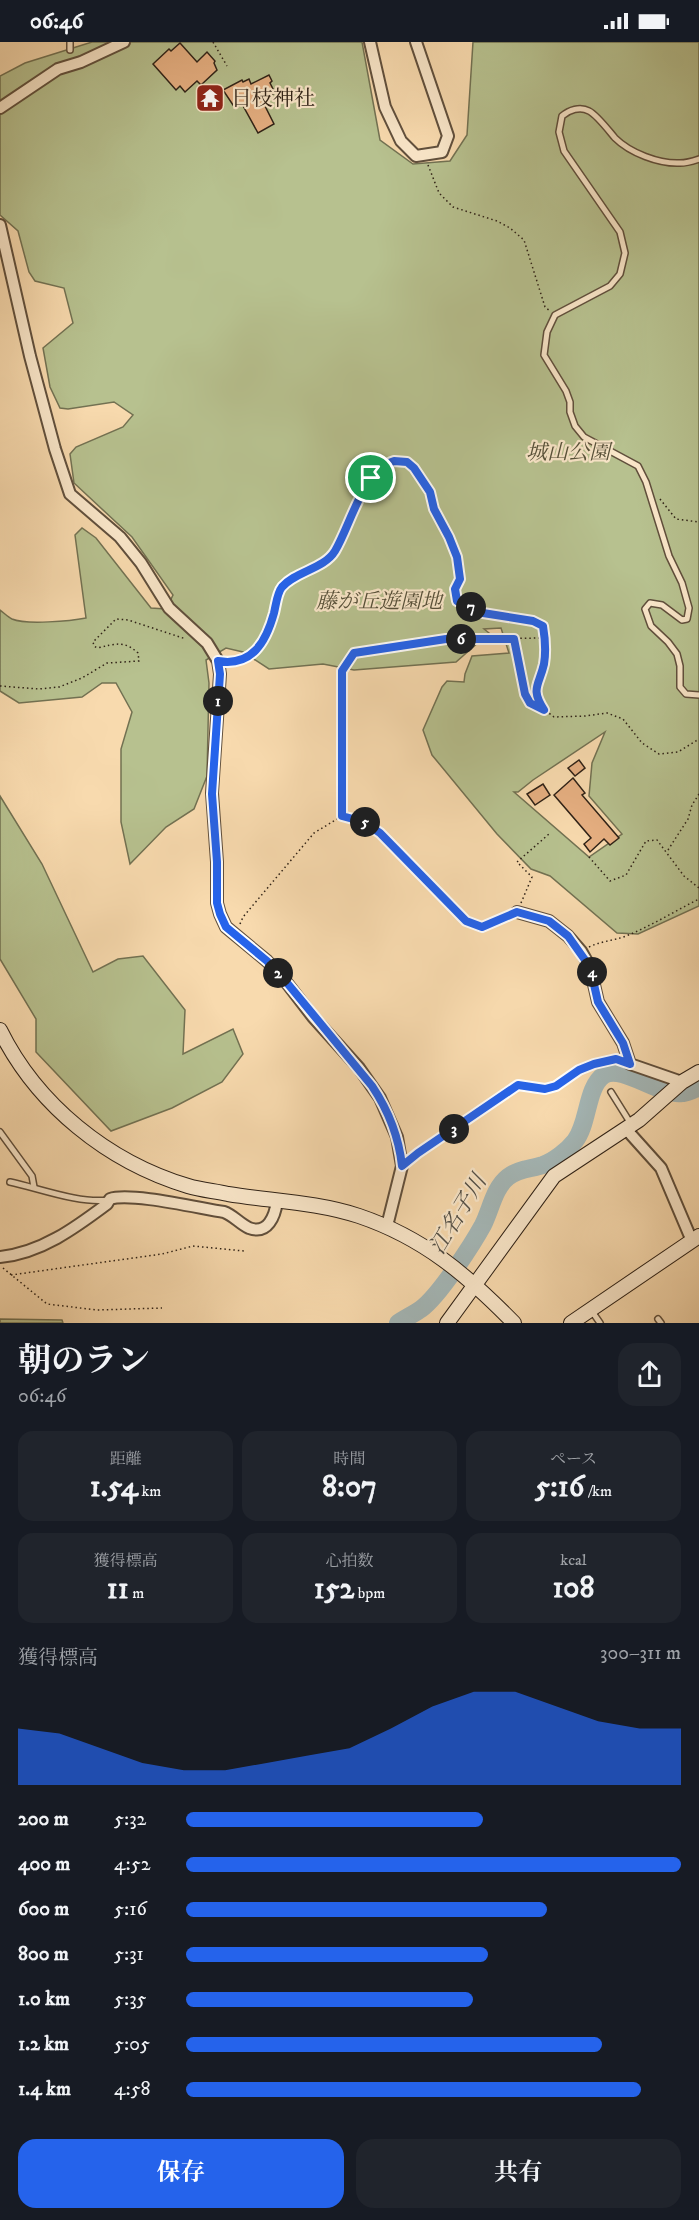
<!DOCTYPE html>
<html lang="ja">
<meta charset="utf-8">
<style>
:root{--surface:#171b24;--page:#20242c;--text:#f1f3f6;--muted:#9ea1a6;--accent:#2563eb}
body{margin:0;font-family:"IM FELL DW Pica","Noto Serif JP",serif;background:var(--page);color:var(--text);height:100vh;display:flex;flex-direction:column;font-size:22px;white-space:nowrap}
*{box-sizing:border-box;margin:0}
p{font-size:20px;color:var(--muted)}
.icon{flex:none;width:33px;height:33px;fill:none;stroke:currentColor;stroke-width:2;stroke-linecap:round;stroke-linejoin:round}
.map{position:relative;height:1281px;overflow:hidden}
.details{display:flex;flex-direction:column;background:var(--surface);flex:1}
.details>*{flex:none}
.pin{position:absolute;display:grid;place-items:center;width:51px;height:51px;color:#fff;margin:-26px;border:3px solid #fff;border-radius:50%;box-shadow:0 2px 6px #0007}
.km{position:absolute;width:30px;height:30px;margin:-15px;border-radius:50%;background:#222;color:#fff;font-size:16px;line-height:30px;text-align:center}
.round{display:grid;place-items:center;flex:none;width:63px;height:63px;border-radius:18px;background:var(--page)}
.head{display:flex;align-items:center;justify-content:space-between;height:102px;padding:0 18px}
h1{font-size:33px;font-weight:700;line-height:45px}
.stats{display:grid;grid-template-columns:repeat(3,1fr);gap:9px;height:102px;padding:6px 18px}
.stats div{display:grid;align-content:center;border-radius:15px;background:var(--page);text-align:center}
.stats b{font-size:30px;font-weight:700}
.stats small{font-size:16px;font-weight:400}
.stats p{font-size:16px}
.chart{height:168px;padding:12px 18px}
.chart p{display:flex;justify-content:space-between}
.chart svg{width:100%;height:108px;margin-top:6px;fill:var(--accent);opacity:.7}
.action{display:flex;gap:12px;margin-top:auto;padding:12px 18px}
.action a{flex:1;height:69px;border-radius:18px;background:var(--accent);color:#fff;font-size:24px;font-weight:700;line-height:69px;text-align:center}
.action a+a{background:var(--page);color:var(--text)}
ul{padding:0 18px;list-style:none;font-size:20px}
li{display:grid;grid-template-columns:96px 72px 1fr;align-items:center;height:45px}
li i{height:15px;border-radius:8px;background:var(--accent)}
.status{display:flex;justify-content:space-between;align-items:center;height:42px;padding:0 30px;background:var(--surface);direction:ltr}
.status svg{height:16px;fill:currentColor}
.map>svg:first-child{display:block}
.green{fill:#b7c18f;stroke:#727152;stroke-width:1.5;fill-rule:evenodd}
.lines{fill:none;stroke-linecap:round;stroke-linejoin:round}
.river{stroke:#a4b7b7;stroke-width:18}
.building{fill:#e7b082;stroke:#2e2116;stroke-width:1.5}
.lane-casing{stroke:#604f3c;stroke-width:8}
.street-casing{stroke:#604f3c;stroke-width:14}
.secondary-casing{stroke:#2e2116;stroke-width:16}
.path{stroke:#2e2116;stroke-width:1.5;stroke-dasharray:1.5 3;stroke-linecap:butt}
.lane{stroke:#fae7ca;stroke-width:5}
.street{stroke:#fae7ca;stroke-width:10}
.secondary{stroke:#fae7ca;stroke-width:14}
.route-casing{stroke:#fff;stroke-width:12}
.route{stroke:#2563eb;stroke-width:8}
.labels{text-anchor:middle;stroke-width:4.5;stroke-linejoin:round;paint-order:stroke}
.poi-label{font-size:21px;fill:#2e2116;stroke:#fae7ca;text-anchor:start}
.park-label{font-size:21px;font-style:italic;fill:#57513a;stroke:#fae7ca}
.water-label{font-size:22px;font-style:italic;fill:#514e46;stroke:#fae7ca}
</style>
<div class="status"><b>06:46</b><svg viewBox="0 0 49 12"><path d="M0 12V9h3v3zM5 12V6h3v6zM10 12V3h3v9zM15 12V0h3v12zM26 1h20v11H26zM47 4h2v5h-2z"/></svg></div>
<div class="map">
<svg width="699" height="1281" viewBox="0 0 699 1281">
<rect width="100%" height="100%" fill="#f8daae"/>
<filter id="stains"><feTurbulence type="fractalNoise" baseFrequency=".00333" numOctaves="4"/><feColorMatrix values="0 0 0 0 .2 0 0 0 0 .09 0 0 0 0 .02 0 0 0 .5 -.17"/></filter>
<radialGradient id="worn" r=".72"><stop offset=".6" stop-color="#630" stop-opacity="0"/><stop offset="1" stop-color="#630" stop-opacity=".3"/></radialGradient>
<g class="green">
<path d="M92,0H362L380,98L413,122L450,119L467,93L473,0H699V864L638,892L617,891L550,834L531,827L497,792L432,713L423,688L442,645L447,639L464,640L465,632L472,614L509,611L501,586L484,587L489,591L456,620L354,628L323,622L269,627L243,610L226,606L206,618L209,641L207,734L194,767L166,785L130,822L121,780V707L132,670L116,641H102L82,655L19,661L0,649V568C4,571 8,575 12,577C26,583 71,579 86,576L75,493L82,486L96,496L151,566L166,567L173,553L132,495L74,441L70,412L76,405L123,385L133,373L114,360L68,367L60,366L50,345L43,306L73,281L64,246L35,239L29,230L18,189L0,173V34L25,21ZM605,690L592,721L589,754L622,792L589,815L514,750H518L533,738Z"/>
<polygon points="0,754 42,822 93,930 118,917 143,914 185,968 183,1012 233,987 243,1012 222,1040 172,1066 111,1089 36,1010 36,977 0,917"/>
<polygon points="0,1277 62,1278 63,1281 0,1281"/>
</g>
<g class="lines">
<path class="river" d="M398,1281C405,1276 414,1272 421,1267C439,1254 472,1203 483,1183C491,1167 494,1146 508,1135C518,1127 531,1127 543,1123C554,1119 568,1108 575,1099C589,1081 586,1045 604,1033C622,1022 659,1054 682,1051C687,1051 694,1047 699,1046"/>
</g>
<g class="building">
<polygon points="180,1 197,20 207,10 215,19 214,21 217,28 201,43 197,39 185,50 180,44 176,48 153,22 169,7 171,9"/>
<polygon points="269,33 272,39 270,41 275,51 262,58 274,82 258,91 242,62 235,66 223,48 242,38 243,40 249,37 251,42"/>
<polygon points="579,718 585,726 575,734 568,726"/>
<polygon points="573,736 585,751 582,753 619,796 610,803 604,797 590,810 584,802 591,796 554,753"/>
<polygon points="543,742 550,753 535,763 527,752"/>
</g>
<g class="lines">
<g class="lane-casing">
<g id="lane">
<polyline points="70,0 70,8"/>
<path d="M699,117C693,119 686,121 680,121C659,122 630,111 615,96C609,89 597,73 589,69C580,64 569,68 562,74L559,90L564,109L620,190L625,211L620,232L610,244L555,273L547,290L544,313L566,349L570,360V370L575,384L584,395L638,424L646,440L669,514L682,541L689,566L687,577L682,578L662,563L650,561L645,567L651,584L668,600L677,612L680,624V645L686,652L699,653"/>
<polyline points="611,1050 631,1082"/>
<polyline points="0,1090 32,1134 34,1145"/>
<path d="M402,1124L418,1111L518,1043C530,1045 543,1049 555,1044C560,1042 565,1037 570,1033C587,1021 608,1014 628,1021"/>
<path d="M10,1140C38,1146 80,1162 108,1158"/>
<polyline points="591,1268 600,1281"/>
<polyline points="658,1277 661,1281"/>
</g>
</g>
<g class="street-casing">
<g id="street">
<polyline points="370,0 385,65 401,99 416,114 442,110 448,94 416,0"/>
<polyline points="0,66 58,27 81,20 124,0"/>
<polyline points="0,183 30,314 55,407 70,452 120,495 141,521 169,566 207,601 218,619 220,632 212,751 217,820 217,861 220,872 226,885 267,919 283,936 313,975 359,1026 380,1056 397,1095 402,1124 387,1184"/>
<polyline points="517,870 549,879 568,894 581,909 590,925 598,960 623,1001 630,1022 682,1040"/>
<polyline points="626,1087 661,1126 692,1199"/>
<path d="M0,1215C41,1211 75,1186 107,1162L110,1157C130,1150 198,1166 224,1170C233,1173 240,1182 249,1186C268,1193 275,1174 277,1159"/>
</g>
</g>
<g class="secondary-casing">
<g id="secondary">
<path d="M0,988C37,1063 108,1120 188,1144C201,1148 215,1149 228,1152C271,1159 317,1160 359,1174C424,1196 467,1233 514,1281"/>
<polyline points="447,1281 554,1134 639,1078 682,1040 699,1030"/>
<polyline points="571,1281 699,1194"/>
</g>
</g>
<g class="path">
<polyline points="213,0 227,24"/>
<polyline points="428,123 439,151 453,165 497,179 510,186 524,198 545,265 550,269"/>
<polyline points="660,457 676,477 699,480"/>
<polyline points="514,597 524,652 530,661 544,667"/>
<path d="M230,620C256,618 268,593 274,570C276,563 277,554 280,548C290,527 323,528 335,509C349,487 362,436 383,422C404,408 424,434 431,451C433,457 433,463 435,469C442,484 452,498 456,514C458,520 460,531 460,537C458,547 455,546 457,559L483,571L533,579L543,584L544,622L537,639L536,655L545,668L554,675L585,674L607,671L623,677L642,701L659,712L678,710L699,697"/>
<path d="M0,644L39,647L59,645L82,636L107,621L139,619L138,611C124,598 115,602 97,606L94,604L93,600L116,577L128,578L186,597"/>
<polyline points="342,773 342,629 354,611 446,597 545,596"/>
<polyline points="668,808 688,777 692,763 699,752"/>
<polyline points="589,815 610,839 626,833 646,799 657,798 684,834 699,846"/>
<polyline points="521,861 532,835 517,820 549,792"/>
<polyline points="240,882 243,875 314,791 342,774 364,780 380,791 466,879 482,884 508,874"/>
<path d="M589,905C601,899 613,899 626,894C651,884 675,869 699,857"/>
<polyline points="3,1226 47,1262 97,1268 162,1266"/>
<polyline points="11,1233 162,1212 193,1204 244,1209"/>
</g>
<use href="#lane" class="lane"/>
<use href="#street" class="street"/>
<use href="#secondary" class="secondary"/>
</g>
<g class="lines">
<g class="route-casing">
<path id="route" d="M394,419L407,420L414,426L430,450L434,467L449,495L457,515L460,537L455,547L457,559L483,571L533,579L543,584C545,596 546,610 544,622C539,644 530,646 544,668L530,661L525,652L514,597H446L354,611L342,629V774L364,780L380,791L466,879L482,885L517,870L549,879L568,894L590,925L598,960L623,1001L630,1022L616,1017L594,1022L579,1028L556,1044L545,1047L518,1043L418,1111L402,1124C399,1096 388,1068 372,1044L283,936L267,919L226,885L220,872L217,861V820L212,752L220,632L218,619C252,625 266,600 274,571C276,563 277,551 282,545C296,529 324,527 335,509C351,482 363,428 394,419Z"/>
</g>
<use href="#route" class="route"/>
</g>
<defs>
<g id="temple-square" transform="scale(1.5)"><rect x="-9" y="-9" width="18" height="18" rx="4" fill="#8f2418" stroke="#fae7ca"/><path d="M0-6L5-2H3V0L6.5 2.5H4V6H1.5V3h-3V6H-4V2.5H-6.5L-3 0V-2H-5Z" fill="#fff"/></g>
</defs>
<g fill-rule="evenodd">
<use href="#temple-square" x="210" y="56"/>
</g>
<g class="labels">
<g class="poi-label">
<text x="231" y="63">日枝神社</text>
</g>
<g class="park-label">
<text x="568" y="417">城山公園</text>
<text x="379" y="566">藤が丘遊園地</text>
</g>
<g class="water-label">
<text transform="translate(457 1172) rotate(-59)" y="8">江名子川</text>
</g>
</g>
<rect width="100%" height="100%" filter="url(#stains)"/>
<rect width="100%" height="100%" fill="url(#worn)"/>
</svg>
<div class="pin" style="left:371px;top:436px;background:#1e9e55"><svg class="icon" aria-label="arrive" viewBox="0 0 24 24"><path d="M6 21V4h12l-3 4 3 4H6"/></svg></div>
<b class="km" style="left:218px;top:659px">1</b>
<b class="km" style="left:278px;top:931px">2</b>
<b class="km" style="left:454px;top:1087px">3</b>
<b class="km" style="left:592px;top:930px">4</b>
<b class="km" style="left:365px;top:780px">5</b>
<b class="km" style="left:461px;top:597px">6</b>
<b class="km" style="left:471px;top:565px">7</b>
</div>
<section class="details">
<div class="head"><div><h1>朝のラン</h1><p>06:46</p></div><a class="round"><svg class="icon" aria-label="share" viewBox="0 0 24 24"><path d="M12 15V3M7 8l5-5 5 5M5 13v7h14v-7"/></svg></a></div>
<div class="stats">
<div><p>距離</p><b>1.54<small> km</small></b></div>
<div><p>時間</p><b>8:07</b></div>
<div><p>ペース</p><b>5:16<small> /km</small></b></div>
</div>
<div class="stats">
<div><p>獲得標高</p><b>11<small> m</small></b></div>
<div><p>心拍数</p><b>152<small> bpm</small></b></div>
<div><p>kcal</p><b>108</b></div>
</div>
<div class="chart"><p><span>獲得標高</span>300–311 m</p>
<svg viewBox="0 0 160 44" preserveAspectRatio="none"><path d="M0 44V21L10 23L20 29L30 35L40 38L50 38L60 35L70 32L80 29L90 21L100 12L110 6L120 6L130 12L140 18L150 21L160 21V44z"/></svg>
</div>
<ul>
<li><b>200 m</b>5:32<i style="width:60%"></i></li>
<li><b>400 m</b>4:52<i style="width:100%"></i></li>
<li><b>600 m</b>5:16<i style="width:73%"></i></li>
<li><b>800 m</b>5:31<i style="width:61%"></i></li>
<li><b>1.0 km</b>5:35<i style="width:58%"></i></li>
<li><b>1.2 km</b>5:05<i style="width:84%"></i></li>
<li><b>1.4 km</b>4:58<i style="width:92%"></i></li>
</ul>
<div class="action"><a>保存</a><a>共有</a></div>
</section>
